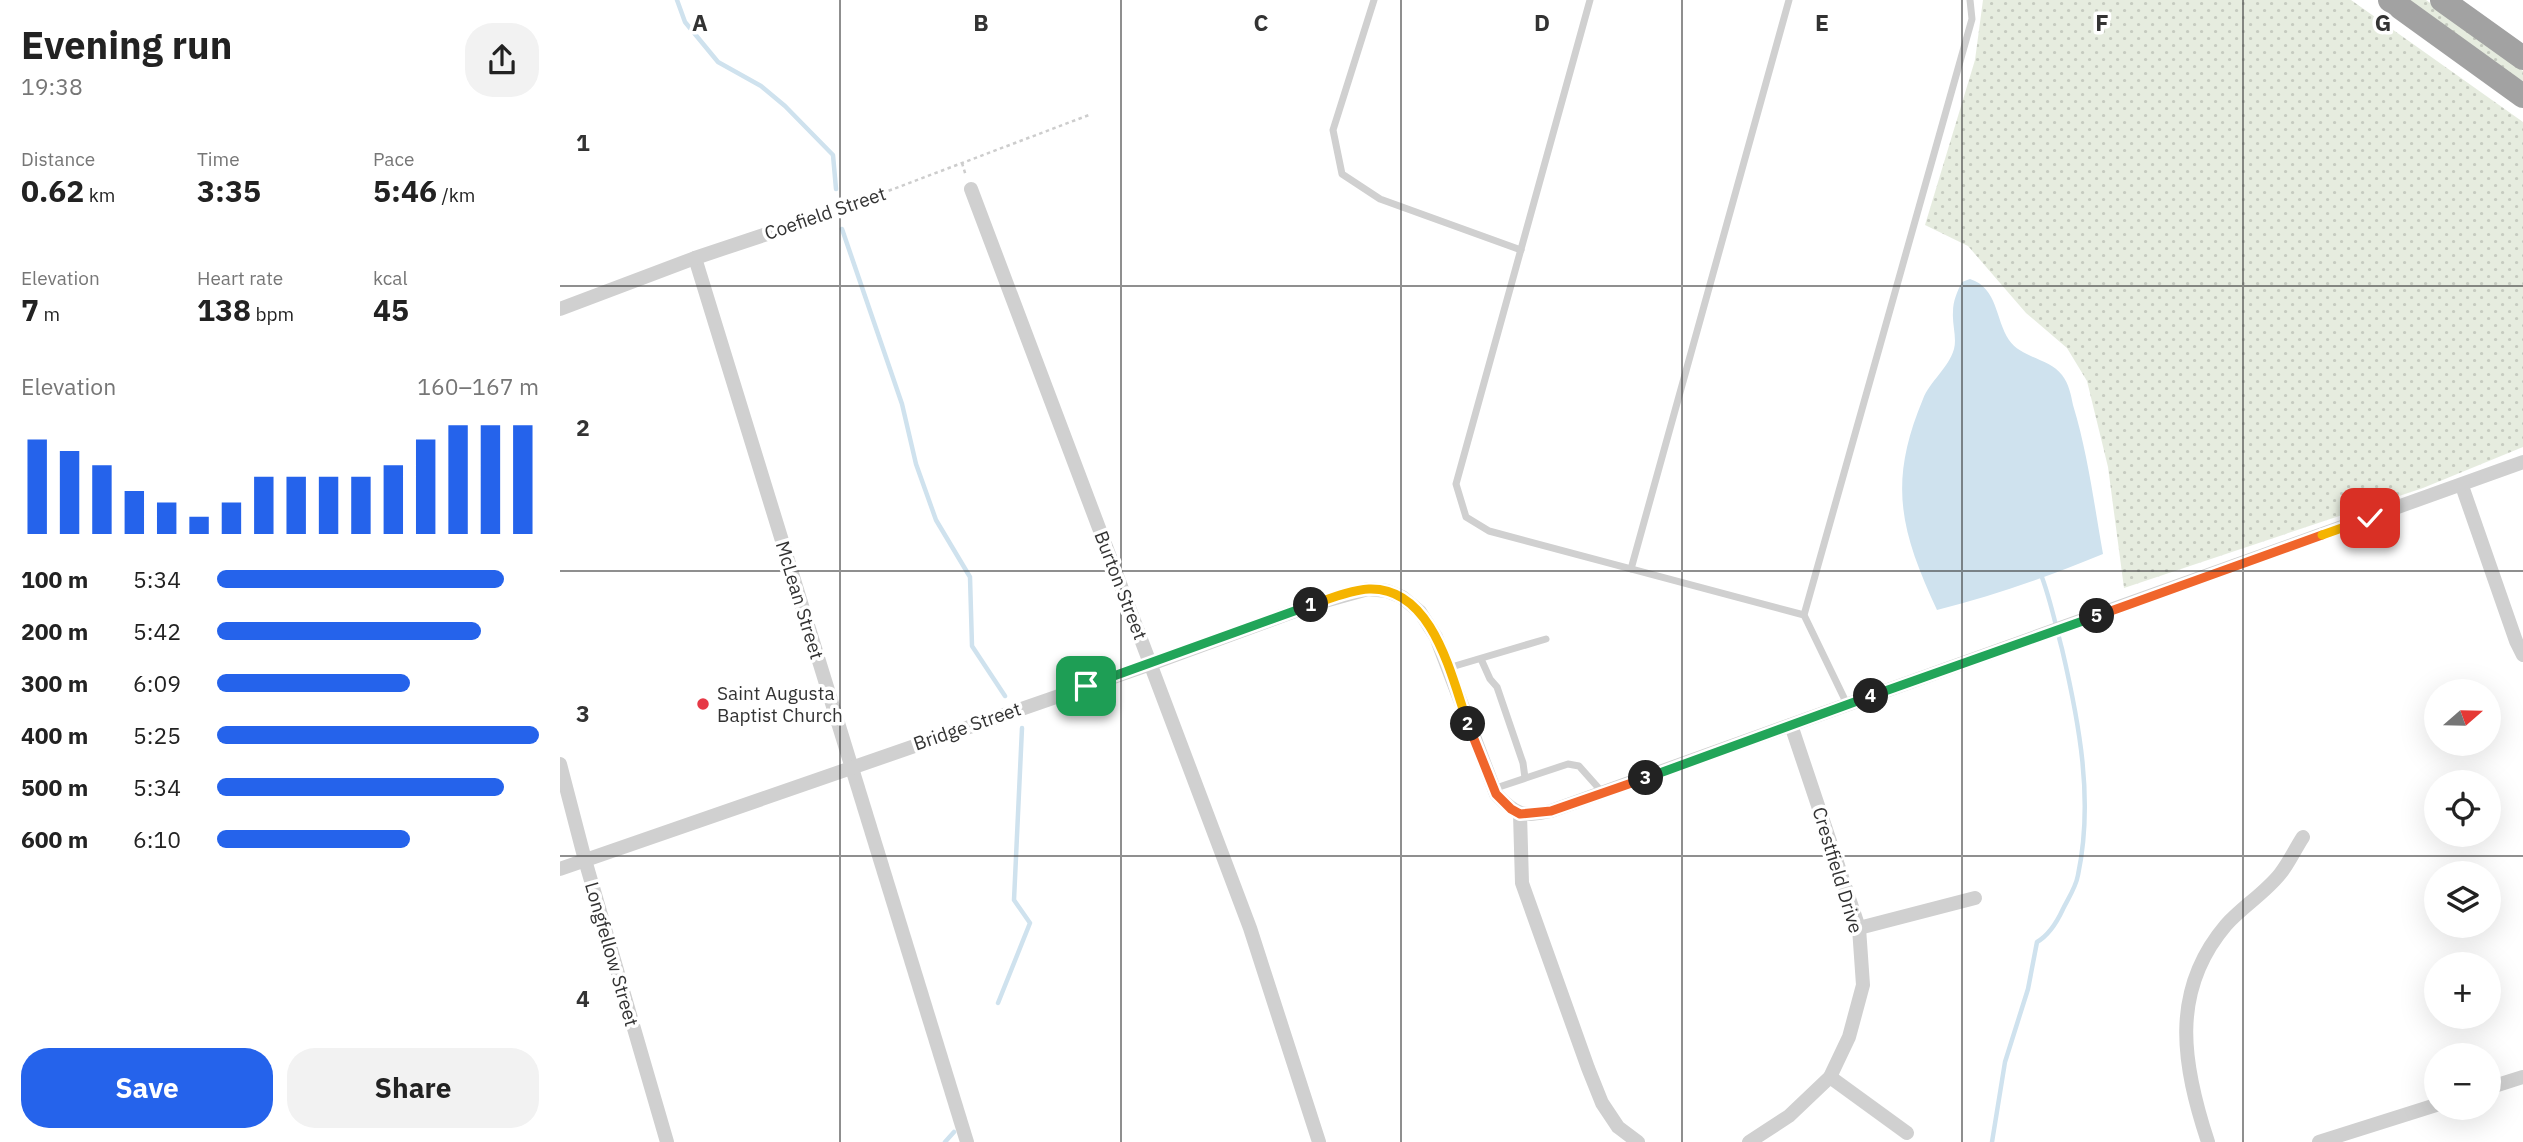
<!DOCTYPE html>
<meta charset="utf-8">
<style>
:root{--surface:#fff;--page:#f2f2f2;--text:#222;--muted:#767676;--accent:#2563eb}
body{margin:0;font-family:"IBM Plex Sans",sans-serif;background:var(--page);color:var(--text);height:100vh;display:flex;flex-direction:column;font-size:26px;white-space:nowrap}
*{box-sizing:border-box;margin:0}
p{font-size:23px;color:var(--muted)}
.icon{flex:none;width:38px;height:38px;fill:none;stroke:currentColor;stroke-width:2;stroke-linecap:round;stroke-linejoin:round}
.map{position:relative;flex:1;overflow:hidden}
.details{display:flex;flex-direction:column;background:var(--surface);width:560px}
.details>*{flex:none}
.needle{width:46px;rotate:70deg}
.fabs{position:absolute;left:1864px;top:679px;display:grid;gap:14px}
.fabs a{display:grid;place-items:center;width:77px;height:77px;border-radius:50%;background:var(--surface);box-shadow:0 7px 28px #0002;font-size:35px}
.pin{position:absolute;display:grid;place-items:center;width:60px;height:60px;color:#fff;margin:-30px;border-radius:14px;box-shadow:0 4px 10px #0006}
.km{position:absolute;width:35px;height:35px;margin:-18px;border-radius:50%;background:#222;color:#fff;font-size:19px;line-height:35px;text-align:center}
.round{display:grid;place-items:center;flex:none;width:74px;height:74px;border-radius:28px;background:var(--page)}
.headline{display:flex;align-items:center;justify-content:space-between;height:119px;padding:0 21px}
h1{font-size:38px;font-weight:800;line-height:52px}
.metrics{display:grid;grid-template-columns:repeat(3,1fr);gap:10px;height:119px;padding:7px 21px}
.metrics div{display:grid;align-content:center}
.metrics b{font-size:30px;font-weight:800}
.metrics small{font-size:19px;font-weight:400}
.metrics p{font-size:19px}
.chart{height:196px;padding:14px 21px}
.chart p{display:flex;justify-content:space-between}
.chart svg{width:100%;height:126px;margin-top:7px;stroke:var(--accent);stroke-width:6}
.action{display:flex;gap:14px;margin-top:auto;padding:14px 21px}
.action a{flex:1;height:80px;border-radius:28px;background:var(--accent);color:#fff;font-size:28px;font-weight:800;line-height:80px;text-align:center}
.action a+a{background:var(--page);color:var(--text)}
ul{padding:0 21px;list-style:none;font-size:23px}
li{display:grid;grid-template-columns:112px 84px 1fr;align-items:center;height:52px}
li i{height:18px;border-radius:9px;background:var(--accent)}
main{display:flex;flex:1;min-height:0}
.map>svg:first-child{display:block}
.grass{fill:url(#grass-dots)}
.water{fill:#cfe2ee}
.lines{fill:none;stroke-linecap:round;stroke-linejoin:round}
.stream{stroke:#cfe2ee;stroke-width:4.5}
.path{stroke:#cdcdcd;stroke-width:2.5;stroke-dasharray:3.5 3.5;stroke-linecap:butt}
.service{stroke:#d0d0d0;stroke-width:7}
.minor{stroke:#d0d0d0;stroke-width:14}
.trunk{stroke:#a2a2a2;stroke-width:24}
.split-1-casing{stroke:#fff;stroke-width:14}
.split-2-casing{stroke:#fff;stroke-width:14}
.split-3-casing{stroke:#fff;stroke-width:14}
.split-4-casing{stroke:#fff;stroke-width:14}
.split-5-casing{stroke:#fff;stroke-width:14}
.split-6-casing{stroke:#fff;stroke-width:14}
.split-7-casing{stroke:#fff;stroke-width:14}
.split-1{stroke:#22a559;stroke-width:9}
.split-2{stroke:#f5b400;stroke-width:9}
.split-3{stroke:#f0652b;stroke-width:9}
.split-4{stroke:#22a559;stroke-width:9}
.split-5{stroke:#22a559;stroke-width:9}
.split-6{stroke:#f0652b;stroke-width:9}
.split-7{stroke:#f5b400;stroke-width:9}
.grid{fill:none;stroke:#333;stroke-width:2;stroke-opacity:0.55}
.poi-dot{fill:#e63946;stroke:#fff;stroke-width:2.5}
.labels{text-anchor:middle;stroke-width:7;stroke-linejoin:round;paint-order:stroke}
.street-label{font-size:19px;fill:#333;stroke:#fff}
.poi-label{font-size:19px;fill:#333;stroke:#fff;text-anchor:start}
.grid-label{font-size:23px;text-anchor:middle;font-weight:bold;fill:#333;stroke:#fff;stroke-width:7;stroke-linejoin:round;paint-order:stroke}
</style>
<main>
<section class="details">
<div class="headline"><div><h1>Evening run</h1><p>19:38</p></div><a class="round"><svg class="icon" aria-label="share" viewBox="0 0 24 24"><path d="M12 15V3M7 8l5-5 5 5M5 13v7h14v-7"/></svg></a></div>
<div class="metrics">
<div><p>Distance</p><b>0.62<small> km</small></b></div>
<div><p>Time</p><b>3:35</b></div>
<div><p>Pace</p><b>5:46<small> /km</small></b></div>
</div>
<div class="metrics">
<div><p>Elevation</p><b>7<small> m</small></b></div>
<div><p>Heart rate</p><b>138<small> bpm</small></b></div>
<div><p>kcal</p><b>45</b></div>
</div>
<div class="chart"><p><span>Elevation</span>160–167 m</p>
<svg viewBox="0 0 160 44" preserveAspectRatio="none"><path d="M5 44V11M15 44V15M25 44V20M35 44V29M45 44V33M55 44V38M65 44V33M75 44V24M85 44V24M95 44V24M105 44V24M115 44V20M125 44V11M135 44V6M145 44V6M155 44V6"/></svg>
</div>
<ul>
<li><b>100 m</b>5:34<i style="width:89%"></i></li>
<li><b>200 m</b>5:42<i style="width:82%"></i></li>
<li><b>300 m</b>6:09<i style="width:60%"></i></li>
<li><b>400 m</b>5:25<i style="width:100%"></i></li>
<li><b>500 m</b>5:34<i style="width:89%"></i></li>
<li><b>600 m</b>6:10<i style="width:60%"></i></li>
</ul>
<div class="action"><a>Save</a><a>Share</a></div>
</section>
<div class="map">
<svg width="1963" height="1142" viewBox="0 0 1963 1142">
<defs>
<pattern id="grass-dots" width="8" height="8" patternUnits="userSpaceOnUse" patternTransform="scale(1.75)"><rect width="8" height="8" fill="#e6ecdf"/><path d="M2 2h.1M6 6h.1" fill="none" stroke="#c6cbc0" stroke-width="1.8" stroke-linecap="round"/></pattern>
</defs>
<rect width="100%" height="100%" fill="#fff"/>
<g class="grass">
<polygon points="1423,0 1791,0 1963,122 1963,447 1863,488 1564,588 1548,467 1527,381 1507,348 1466,313 1408,246 1365,225 1415,60"/>
<polygon points="1846,0 1866,0 1963,71 1963,81 1937,66"/>
</g>
<path class="water" d="M1410,279C1438,288 1435,319 1449,340C1461,358 1489,358 1502,375C1509,384 1511,395 1513,405C1528,454 1534,504 1543,554C1490,576 1433,596 1377,610C1340,530 1328,483 1363,399C1370,381 1388,369 1394,349C1397,338 1392,324 1393,312C1393,301 1397,292 1402,282Z"/>
<g class="lines">
<g class="stream">
<polyline points="117,0 125,22 158,62 201,86 225,106 273,155 276,189"/>
<polyline points="282,229 342,404 356,464 376,520 410,577 412,646 445,696"/>
<polyline points="438,1003 470,923 454,900 462,728"/>
<polyline points="385,1142 394,1132"/>
<path d="M1432,1142L1445,1062L1468,989L1477,942C1489,935 1497,922 1503,909C1508,899 1516,887 1518,875C1534,800 1519,722 1502,649C1495,623 1490,597 1480,572"/>
</g>
<g class="path">
<polyline points="402,163 406,176"/>
<polyline points="223,228 291,205 529,115"/>
</g>
<g class="service">
<polyline points="814,0 773,130 782,174 820,199 961,250"/>
<polyline points="1030,0 896,484 906,517 929,531 1244,615"/>
<polyline points="1071,569 1229,0"/>
<polyline points="921,659 930,679 937,687 963,763 965,778"/>
<polyline points="888,668 986,639"/>
<polyline points="1287,704 1244,615 1412,19 1410,0"/>
<polyline points="933,789 1008,764 1019,766 1043,793"/>
</g>
<g class="minor">
<polyline points="411,189 690,928 759,1142"/>
<polyline points="135,258 407,1142"/>
<polyline points="0,309 135,258 210,233"/>
<polyline points="1902,486 1956,641 1963,655"/>
<polyline points="0,764 25,860 107,1142"/>
<polyline points="960,814 962,883 1028,1068 1042,1103 1058,1127 1078,1142"/>
<path d="M0,869L591,664L754,604L808,589L827,591L842,597L860,612L876,637L936,794C956,815 962,817 991,811L1963,462"/>
<polyline points="1299,928 1415,898"/>
<polyline points="1270,1077 1347,1133"/>
<polyline points="1928,1088 1963,1077"/>
<polyline points="1189,1142 1229,1116 1270,1077 1289,1037 1303,985 1299,928 1231,725"/>
<path d="M1648,1142C1623,1066 1609,992 1666,925C1682,907 1705,893 1720,874C1729,863 1735,849 1743,837"/>
<polyline points="1759,1142 1876,1105"/>
</g>
<g class="trunk">
<polyline points="1830,0 1963,96"/>
<polyline points="1882,0 1963,58"/>
</g>
</g>
<g class="lines">
<g class="split-1-casing">
<polyline id="split-1" points="526,686 751,605"/>
</g>
<g class="split-2-casing">
<path id="split-2" d="M751,605C769,599 790,590 809,589C873,587 891,676 908,724"/>
</g>
<g class="split-3-casing">
<polyline id="split-3" points="908,724 936,794 951,809 960,814 991,811 1086,778"/>
</g>
<g class="split-4-casing">
<polyline id="split-4" points="1086,778 1311,696"/>
</g>
<g class="split-5-casing">
<polyline id="split-5" points="1311,696 1537,616"/>
</g>
<g class="split-6-casing">
<polyline id="split-6" points="1537,616 1762,535"/>
</g>
<g class="split-7-casing">
<polyline id="split-7" points="1762,535 1810,518"/>
</g>
<use href="#split-1" class="split-1"/>
<use href="#split-2" class="split-2"/>
<use href="#split-3" class="split-3"/>
<use href="#split-4" class="split-4"/>
<use href="#split-5" class="split-5"/>
<use href="#split-6" class="split-6"/>
<use href="#split-7" class="split-7"/>
</g>
<path class="grid" d="M280,0V1142M561,0V1142M841,0V1142M1122,0V1142M1402,0V1142M1683,0V1142M0,286H1963M0,571H1963M0,856H1963"/>
<circle class="poi-dot" cx="143" cy="704" r="7"/>
<g class="labels">
<g class="street-label">
<text transform="translate(265 213) rotate(-19)" y="7">Coefield Street</text>
<text transform="translate(561 585) rotate(69)" y="7">Burton Street</text>
<text transform="translate(240 600) rotate(73)" y="7">McLean Street</text>
<text transform="translate(407 726) rotate(-19)" y="7">Bridge Street</text>
<text transform="translate(1278 870) rotate(73)" y="7">Crestfield Drive</text>
<text transform="translate(52 954) rotate(74)" y="7">Longfellow Street</text>
</g>
<g class="poi-label">
<text x="157" y="700">Saint Augusta<tspan x="157" dy="22">Baptist Church</tspan></text>
</g>
</g>
<g class="grid-label">
<text x="140" y="31">A</text>
<text x="421" y="31">B</text>
<text x="701" y="31">C</text>
<text x="982" y="31">D</text>
<text x="1262" y="31">E</text>
<text x="1542" y="31">F</text>
<text x="1823" y="31">G</text>
<text x="23" y="151">1</text>
<text x="23" y="436">2</text>
<text x="23" y="722">3</text>
<text x="23" y="1007">4</text>
</g>
</svg>
<div class="fabs">
<a><svg class="needle" viewBox="-14 -14 28 28"><path d="M0-13l5 13h-10z" fill="#e53935"/><path d="M0 13l5-13h-10z" fill="#767676"/></svg></a>
<a><svg class="icon" aria-label="locate" viewBox="0 0 24 24"><circle cx="12" cy="12" r="6"/><path d="M12 2v4M12 18v4M2 12h4M18 12h4"/></svg></a>
<a><svg class="icon" aria-label="layers" viewBox="0 0 24 24"><path d="M12 4l9 5-9 5-9-5zM3 14l9 5 9-5"/></svg></a>
<a>+</a>
<a>−</a>
</div>
<div class="pin" style="left:526px;top:686px;background:#1e9e55"><svg class="icon" aria-label="arrive" viewBox="0 0 24 24"><path d="M6 21V4h12l-3 4 3 4H6"/></svg></div>
<div class="pin" style="left:1810px;top:518px;background:#d93025"><svg class="icon" aria-label="check" viewBox="0 0 24 24"><path d="M5 12l5 5 9-10"/></svg></div>
<b class="km" style="left:751px;top:605px">1</b>
<b class="km" style="left:908px;top:724px">2</b>
<b class="km" style="left:1086px;top:778px">3</b>
<b class="km" style="left:1311px;top:696px">4</b>
<b class="km" style="left:1537px;top:616px">5</b>
</div>
</main>
